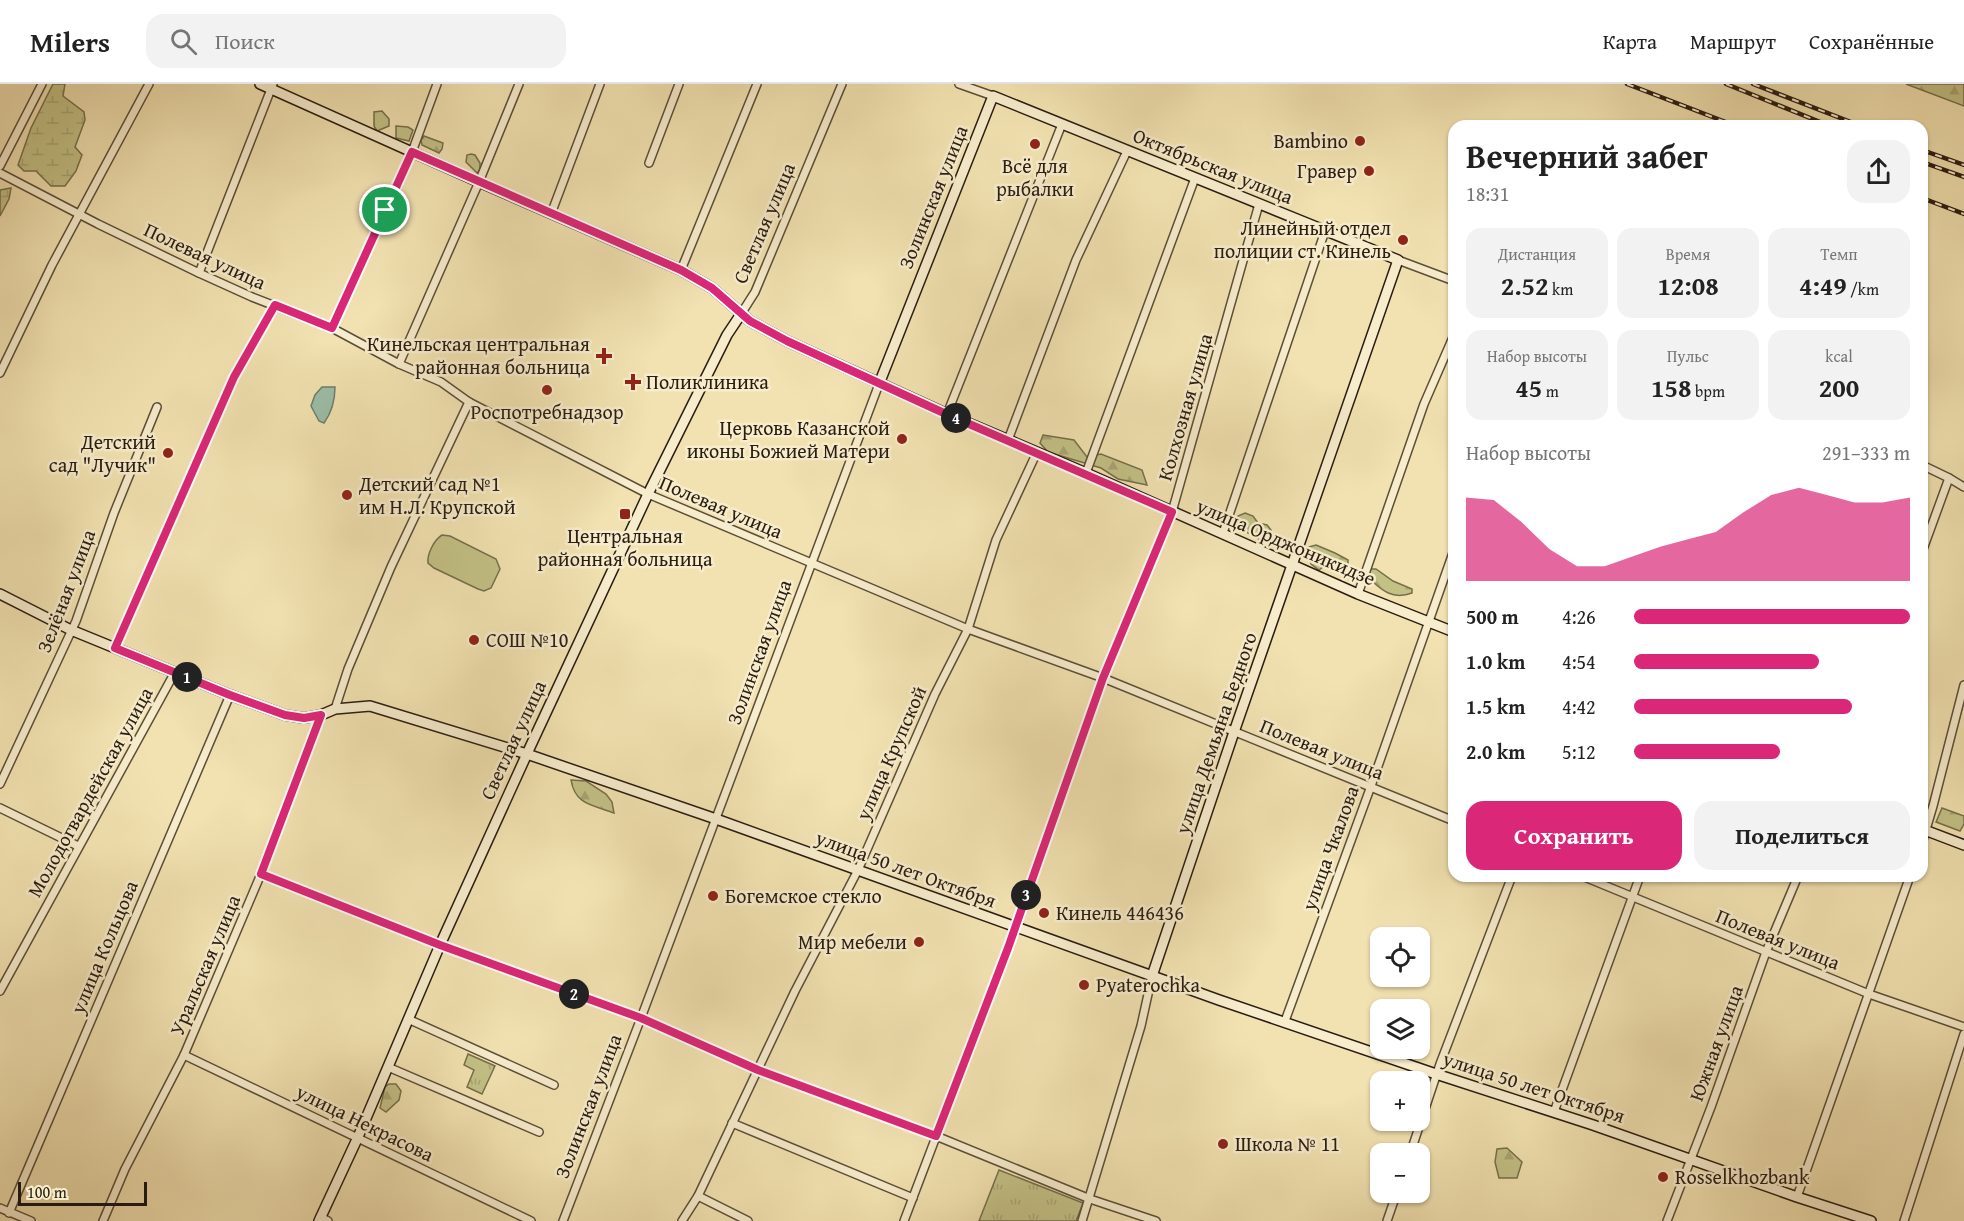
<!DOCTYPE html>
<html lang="ru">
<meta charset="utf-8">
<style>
:root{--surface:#fff;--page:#f2f2f2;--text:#222;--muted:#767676;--line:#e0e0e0;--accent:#db2777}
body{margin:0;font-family:"Gentium Book Plus",serif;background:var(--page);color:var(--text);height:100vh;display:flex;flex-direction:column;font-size:22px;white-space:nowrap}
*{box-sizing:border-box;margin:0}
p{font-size:20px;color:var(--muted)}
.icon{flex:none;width:33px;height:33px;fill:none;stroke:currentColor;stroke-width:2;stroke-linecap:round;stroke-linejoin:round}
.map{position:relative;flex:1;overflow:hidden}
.drawer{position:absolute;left:1448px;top:36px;width:480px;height:762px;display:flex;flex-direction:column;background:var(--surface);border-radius:18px;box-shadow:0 2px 4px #0004}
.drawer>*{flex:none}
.buttons{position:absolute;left:1370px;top:843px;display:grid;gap:12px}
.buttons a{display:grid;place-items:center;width:60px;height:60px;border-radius:12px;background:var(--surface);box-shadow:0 2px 4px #0004;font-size:30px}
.scale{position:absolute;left:18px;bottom:15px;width:129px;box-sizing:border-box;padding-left:6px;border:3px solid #291d11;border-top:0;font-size:16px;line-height:21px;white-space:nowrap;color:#291d11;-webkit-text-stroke:4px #f7eccc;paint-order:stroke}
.pin{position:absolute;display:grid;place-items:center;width:51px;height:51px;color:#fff;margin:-26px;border:3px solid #fff;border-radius:50%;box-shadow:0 2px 6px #0007}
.km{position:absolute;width:30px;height:30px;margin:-15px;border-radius:50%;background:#222;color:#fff;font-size:16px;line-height:30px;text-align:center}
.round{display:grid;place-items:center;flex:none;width:63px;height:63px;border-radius:18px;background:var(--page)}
.head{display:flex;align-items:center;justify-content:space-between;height:102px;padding:0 18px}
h1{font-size:33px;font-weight:600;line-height:45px}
.stats{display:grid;grid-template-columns:repeat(3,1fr);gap:9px;height:102px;padding:6px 18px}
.stats div{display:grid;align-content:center;border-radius:15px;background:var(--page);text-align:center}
.stats b{font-size:26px;font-weight:600}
.stats small{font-size:16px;font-weight:400}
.stats p{font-size:16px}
.chart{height:168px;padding:12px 18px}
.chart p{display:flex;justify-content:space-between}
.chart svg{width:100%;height:108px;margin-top:6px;fill:var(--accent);opacity:.7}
.action{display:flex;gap:12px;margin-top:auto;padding:12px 18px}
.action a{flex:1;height:69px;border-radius:18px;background:var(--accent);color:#fff;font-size:24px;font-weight:600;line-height:69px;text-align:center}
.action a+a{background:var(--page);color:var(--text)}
ul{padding:0 18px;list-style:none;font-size:20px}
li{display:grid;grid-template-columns:96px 72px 1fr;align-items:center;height:45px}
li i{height:15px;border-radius:8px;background:var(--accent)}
header{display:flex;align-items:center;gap:36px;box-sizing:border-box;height:84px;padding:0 30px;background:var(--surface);border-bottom:2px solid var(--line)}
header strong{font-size:28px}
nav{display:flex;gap:33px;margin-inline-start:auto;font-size:21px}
.search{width:420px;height:54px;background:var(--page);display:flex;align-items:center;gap:15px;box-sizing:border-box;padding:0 21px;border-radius:18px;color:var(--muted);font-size:22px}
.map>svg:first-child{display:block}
.grass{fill:url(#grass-tufts);stroke:#766f4c;stroke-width:1.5}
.forest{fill:url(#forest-firs);stroke:#766f4c;stroke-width:1.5}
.wetland{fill:url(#wetland-marsh);stroke:#766f4c;stroke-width:1.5}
.pitch{fill:#c3c186;stroke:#766f4c;stroke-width:1.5}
.water{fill:#9cbea9;stroke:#6e7e6c;stroke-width:1.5}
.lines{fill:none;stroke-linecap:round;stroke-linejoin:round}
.street-casing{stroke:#5b4e39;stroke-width:10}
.secondary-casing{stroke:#291d11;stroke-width:12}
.street{stroke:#f7eccc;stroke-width:7}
.secondary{stroke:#f7eccc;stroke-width:9}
.rail-casing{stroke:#291d11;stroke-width:4.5}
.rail{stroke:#f7eccc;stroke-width:2;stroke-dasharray:7;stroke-linecap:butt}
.route-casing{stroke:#fff;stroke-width:12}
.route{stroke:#db2777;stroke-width:8}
.poi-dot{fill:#8f2418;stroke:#f7eccc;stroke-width:2}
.labels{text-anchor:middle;stroke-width:5;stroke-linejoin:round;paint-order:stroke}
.poi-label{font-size:20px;fill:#291d11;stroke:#f7eccc;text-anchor:start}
.street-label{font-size:20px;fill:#291d11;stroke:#f7eccc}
</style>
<header>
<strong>Milers</strong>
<div class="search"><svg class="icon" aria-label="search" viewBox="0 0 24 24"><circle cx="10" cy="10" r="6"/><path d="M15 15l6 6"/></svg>Поиск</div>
<nav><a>Карта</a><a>Маршрут</a><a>Сохранённые</a></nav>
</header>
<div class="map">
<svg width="1964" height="1137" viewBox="0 0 1964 1137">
<defs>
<pattern id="grass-tufts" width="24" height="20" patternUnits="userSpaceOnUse" patternTransform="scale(1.5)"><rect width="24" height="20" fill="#c3c186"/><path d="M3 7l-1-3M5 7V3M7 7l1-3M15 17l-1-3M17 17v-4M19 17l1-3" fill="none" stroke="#a8a573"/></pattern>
<pattern id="forest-firs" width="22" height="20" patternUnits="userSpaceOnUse" patternTransform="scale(1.5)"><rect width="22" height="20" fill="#c3c186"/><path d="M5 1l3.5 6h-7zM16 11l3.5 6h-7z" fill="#a8a573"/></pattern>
<pattern id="wetland-marsh" width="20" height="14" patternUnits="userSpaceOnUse" patternTransform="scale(1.5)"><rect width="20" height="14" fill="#c3c186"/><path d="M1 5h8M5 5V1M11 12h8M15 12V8" fill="none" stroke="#a8a573"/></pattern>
</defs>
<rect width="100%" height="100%" fill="#f2e2b1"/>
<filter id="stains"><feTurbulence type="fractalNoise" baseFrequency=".00333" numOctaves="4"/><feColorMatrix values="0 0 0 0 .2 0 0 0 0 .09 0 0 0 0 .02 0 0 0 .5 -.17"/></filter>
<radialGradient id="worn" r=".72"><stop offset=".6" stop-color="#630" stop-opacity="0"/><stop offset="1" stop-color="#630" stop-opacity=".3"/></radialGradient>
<g class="grass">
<polygon points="468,970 495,982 482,1010 467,1003 474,986 464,981"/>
<polygon points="999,1086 1083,1119 1076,1137 979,1137"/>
</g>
<g class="forest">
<polygon points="1906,0 1964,0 1964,22"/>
<polygon points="382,27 389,35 389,42 377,47 374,42 374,28"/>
<polygon points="396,42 408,43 413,46 409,57 396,54"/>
<polygon points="424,52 443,59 442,65 439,69 422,61 421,56"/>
<polygon points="471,70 475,71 480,79 480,86 477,89 466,78 467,71"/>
<polygon points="1043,351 1074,356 1087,373 1101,370 1142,386 1147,401 1118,395 1101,384 1048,368 1040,359"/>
<path d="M1245,429L1253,432L1258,439L1267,441L1271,446L1272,461C1264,458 1241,446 1237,441L1238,432Z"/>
<polygon points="1316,461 1335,469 1348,476 1348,482 1339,485 1329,478 1319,486 1311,480 1305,464"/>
<path d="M1369,485H1376L1393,497L1412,505V509C1393,516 1382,507 1369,494Z"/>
<path d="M571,696L586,697L606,710L612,718L614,729C593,721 575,721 571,696Z"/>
<polygon points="1942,724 1964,732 1964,740 1960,747 1936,738"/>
<polygon points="389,1000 396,1000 401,1007 399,1016 386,1028 380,1024 385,1003"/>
<polygon points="1507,1064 1522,1078 1517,1094 1499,1094 1495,1078 1497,1065"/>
</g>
<g class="wetland">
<polygon points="53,0 65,0 63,12 84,28 85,36 75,63 82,71 76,87 65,102 51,102 36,87 24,87 18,81 31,44"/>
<polygon points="11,104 9,115 0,132 0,106"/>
</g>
<path class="pitch" d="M442,451L450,452L496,475L500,485L491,504L484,507L478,505L434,484L428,479C427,470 434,456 442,451Z"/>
<path class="water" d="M322,303H335C335,317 332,328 324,339L319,337L311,322L315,311Z"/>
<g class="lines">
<g class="street-casing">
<g id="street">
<polyline points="959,0 993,12"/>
<polyline points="649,79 679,0"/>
<polyline points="0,82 42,0"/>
<polyline points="0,89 98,140 199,189 252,213 332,244 399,280 441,298 469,318 648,410 968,545 1103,594 1454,737"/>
<polyline points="551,130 600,0"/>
<polyline points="1398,176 1454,197"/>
<polyline points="681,186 757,0"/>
<polyline points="199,189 273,0"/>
<polyline points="741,230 755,208 842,0"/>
<polyline points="332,244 412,68 437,0"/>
<polyline points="399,280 479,98 519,0"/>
<polyline points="0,289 52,181 149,0"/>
<polyline points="947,330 1062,40"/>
<polyline points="1008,356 1076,176 1127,67"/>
<polyline points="1922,381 1949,394 1964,403"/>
<polyline points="1086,389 1195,94"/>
<polyline points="1223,449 1325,147"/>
<polyline points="1922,468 1949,394"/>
<polyline points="1358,510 1424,320 1454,251"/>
<polyline points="115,564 234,293 275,221"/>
<polyline points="335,625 348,585 391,483 469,318"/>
<polyline points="0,700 76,537 114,429 157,323"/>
<polyline points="0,724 78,762"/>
<polyline points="1922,759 1933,722 1964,601"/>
<polyline points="261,790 440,861 641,934 758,986 936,1052 1090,1115 1156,1137"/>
<polyline points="1582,792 1869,910 1964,943"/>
<polyline points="0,907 175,588"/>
<polyline points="408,935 554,1001"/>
<polyline points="1285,937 1371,702 1454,466"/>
<polyline points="184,971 531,1137"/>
<polyline points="388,983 539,1048"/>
<polyline points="1554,1028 1640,792"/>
<polyline points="732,1039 913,1114"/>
<polyline points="1410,1070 1440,980 1512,792"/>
<polyline points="698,1112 748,1137"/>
<polyline points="1797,1113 1910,792"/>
<polyline points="0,1124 31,1137"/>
<polyline points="9,1129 230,611"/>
<polyline points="320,1133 328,1137"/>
<polyline points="103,1137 125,1085 184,971 261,790 321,631"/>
<polyline points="563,1137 641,934 879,300"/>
<polyline points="682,1137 698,1112 795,907 858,786 935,610 968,545 996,456 1037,368"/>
<polyline points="904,1137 1018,837 1103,594 1172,428 1259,120"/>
<polyline points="1082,1137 1141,942 1152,892"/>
<polyline points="1387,1137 1397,1108"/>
<polyline points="1667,1137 1711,1023 1766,868 1798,792"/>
<polyline points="1904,1137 1964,950"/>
</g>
</g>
<g class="secondary-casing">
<g id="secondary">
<polyline points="260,0 479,98 681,186 712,204 750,237 787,257 947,330 1086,389 1358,510 1454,548"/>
<polyline points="879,300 993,12 1398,176 1234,648 1152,892"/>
<polyline points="0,510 71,546 230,611 285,631 304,634 321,631 335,625 370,622 527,670 716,735 1219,916 1436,990 1593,1041 1797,1113 1871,1137"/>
<polyline points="1922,745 1964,761"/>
<polyline points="319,1137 358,1053 440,861 531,661 648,410 727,251 741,230"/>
</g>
</g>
<use href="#street" class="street"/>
<use href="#secondary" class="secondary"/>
<g class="rail-casing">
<g id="rail">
<polyline points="1627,0 1736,42"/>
<polyline points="1726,0 1830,42"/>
<polyline points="1753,0 1861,42"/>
<polyline points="1922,66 1964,81"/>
<polyline points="1922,78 1964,93"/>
<polyline points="1922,114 1964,130"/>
</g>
</g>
<use href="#rail" class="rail"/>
</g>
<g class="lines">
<g class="route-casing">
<polygon id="route" points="412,68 681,186 712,204 750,237 787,257 946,330 1172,428 1103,594 1008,864 936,1052 758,986 641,934 440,861 261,790 321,631 304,634 285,631 230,611 115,564 234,293 275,221 332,244"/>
</g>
<use href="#route" class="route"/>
</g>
<g class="poi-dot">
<circle cx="1360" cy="57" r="6"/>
<circle cx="1035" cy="60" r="6"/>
<circle cx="1369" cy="87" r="6"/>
<circle cx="1403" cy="156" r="6"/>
<path d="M601 263h6v6h6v6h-6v6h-6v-6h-6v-6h6z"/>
<path d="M630 289h6v6h6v6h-6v6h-6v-6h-6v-6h6z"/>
<circle cx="547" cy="306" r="6"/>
<circle cx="902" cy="355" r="6"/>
<circle cx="168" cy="369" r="6"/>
<circle cx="347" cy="411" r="6"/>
<rect x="619" y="424" width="12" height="12" rx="3"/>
<circle cx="474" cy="556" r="6"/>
<circle cx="713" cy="812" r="6"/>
<circle cx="1044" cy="829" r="6"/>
<circle cx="919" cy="858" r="6"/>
<circle cx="1084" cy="901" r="6"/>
<circle cx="1223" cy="1060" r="6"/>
<circle cx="1663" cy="1093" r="6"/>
</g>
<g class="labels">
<g class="poi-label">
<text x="1348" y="64" text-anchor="end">Bambino</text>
<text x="1035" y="89" text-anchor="middle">Всё для<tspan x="1035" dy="23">рыбалки</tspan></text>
<text x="1357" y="94" text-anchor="end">Гравер</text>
<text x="1391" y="151" text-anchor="end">Линейный отдел<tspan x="1391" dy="23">полиции ст. Кинель</tspan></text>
<text x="590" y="267" text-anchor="end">Кинельская центральная<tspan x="590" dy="23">районная больница</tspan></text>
<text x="646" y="305">Поликлиника</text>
<text x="547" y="335" text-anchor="middle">Роспотребнадзор</text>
<text x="890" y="351" text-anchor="end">Церковь Казанской<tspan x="890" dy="23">иконы Божией Матери</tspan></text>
<text x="156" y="365" text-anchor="end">Детский<tspan x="156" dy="23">сад "Лучик"</tspan></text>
<text x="359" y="407">Детский сад №1<tspan x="359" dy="23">им Н.Л. Крупской</tspan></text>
<text x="625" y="459" text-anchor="middle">Центральная<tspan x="625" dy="23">районная больница</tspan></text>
<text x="486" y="563">СОШ №10</text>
<text x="725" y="819">Богемское стекло</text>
<text x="1056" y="836">Кинель 446436</text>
<text x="907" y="865" text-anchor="end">Мир мебели</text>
<text x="1096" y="908">Pyaterochka</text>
<text x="1235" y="1067">Школа № 11</text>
<text x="1675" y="1100">Rosselkhozbank</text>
</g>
<g class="street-label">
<text transform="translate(1213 82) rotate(22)" y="7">Октябрьская улица</text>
<text transform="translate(933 113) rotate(-68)" y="7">Золинская улица</text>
<text transform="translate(764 139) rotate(-67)" y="7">Светлая улица</text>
<text transform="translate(205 172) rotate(25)" y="7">Полевая улица</text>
<text transform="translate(1185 323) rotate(-74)" y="7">Колхозная улица</text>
<text transform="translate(721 423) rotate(23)" y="7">Полевая улица</text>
<text transform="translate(1286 458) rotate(23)" y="7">улица Орджоникидзе</text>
<text transform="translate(66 507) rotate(-69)" y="7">Зелёная улица</text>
<text transform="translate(759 568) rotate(-70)" y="7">Золинская улица</text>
<text transform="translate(1216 649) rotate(-71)" y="7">улица Демьяна Бедного</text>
<text transform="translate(513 656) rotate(-65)" y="7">Светлая улица</text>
<text transform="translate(1322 665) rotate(22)" y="7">Полевая улица</text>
<text transform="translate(891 669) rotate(-66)" y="7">улица Крупской</text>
<text transform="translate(90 708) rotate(-61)" y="7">Молодогвардейская улица</text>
<text transform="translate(1330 764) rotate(-70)" y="7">улица Чкалова</text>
<text transform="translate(906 785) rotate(20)" y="7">улица 50 лет Октября</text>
<text transform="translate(1778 855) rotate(22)" y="7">Полевая улица</text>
<text transform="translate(104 863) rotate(-67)" y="7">улица Кольцова</text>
<text transform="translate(205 881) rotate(-67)" y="7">Уральская улица</text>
<text transform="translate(1716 959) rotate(-70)" y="7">Южная улица</text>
<text transform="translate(1534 1003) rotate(18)" y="7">улица 50 лет Октября</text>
<text transform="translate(588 1022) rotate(-69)" y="7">Золинская улица</text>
<text transform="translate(365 1039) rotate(26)" y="7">улица Некрасова</text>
</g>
</g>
<rect width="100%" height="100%" filter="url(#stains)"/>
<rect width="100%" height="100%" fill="url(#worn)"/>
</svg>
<div class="buttons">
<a><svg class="icon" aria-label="locate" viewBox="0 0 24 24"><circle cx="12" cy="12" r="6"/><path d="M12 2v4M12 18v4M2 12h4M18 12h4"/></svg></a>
<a><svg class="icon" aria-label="layers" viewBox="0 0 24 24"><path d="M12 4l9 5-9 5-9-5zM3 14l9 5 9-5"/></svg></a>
<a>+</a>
<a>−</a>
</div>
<div class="scale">100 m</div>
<div class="pin" style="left:385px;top:126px;background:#1e9e55"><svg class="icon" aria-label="arrive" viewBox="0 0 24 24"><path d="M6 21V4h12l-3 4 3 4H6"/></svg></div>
<b class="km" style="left:187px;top:593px">1</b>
<b class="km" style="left:574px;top:910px">2</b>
<b class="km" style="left:1026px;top:811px">3</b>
<b class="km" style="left:956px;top:334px">4</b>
<section class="drawer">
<div class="head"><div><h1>Вечерний забег</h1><p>18:31</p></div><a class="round"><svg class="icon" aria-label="share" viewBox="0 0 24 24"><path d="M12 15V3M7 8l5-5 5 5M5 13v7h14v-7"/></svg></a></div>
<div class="stats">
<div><p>Дистанция</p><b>2.52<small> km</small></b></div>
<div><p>Время</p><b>12:08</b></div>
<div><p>Темп</p><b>4:49<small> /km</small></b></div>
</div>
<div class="stats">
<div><p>Набор высоты</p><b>45<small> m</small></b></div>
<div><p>Пульс</p><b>158<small> bpm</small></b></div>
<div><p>kcal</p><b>200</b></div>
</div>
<div class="chart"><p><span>Набор высоты</span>291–333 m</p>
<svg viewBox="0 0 160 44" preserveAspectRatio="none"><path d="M0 44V10L10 11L20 20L30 31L40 38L50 38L60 34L70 30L80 27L90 24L100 16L110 9L120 6L130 9L140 12L150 12L160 10V44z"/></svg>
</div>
<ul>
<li><b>500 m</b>4:26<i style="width:100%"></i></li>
<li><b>1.0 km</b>4:54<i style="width:67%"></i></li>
<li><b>1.5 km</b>4:42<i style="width:79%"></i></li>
<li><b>2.0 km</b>5:12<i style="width:53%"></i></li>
</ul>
<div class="action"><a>Сохранить</a><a>Поделиться</a></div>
</section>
</div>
